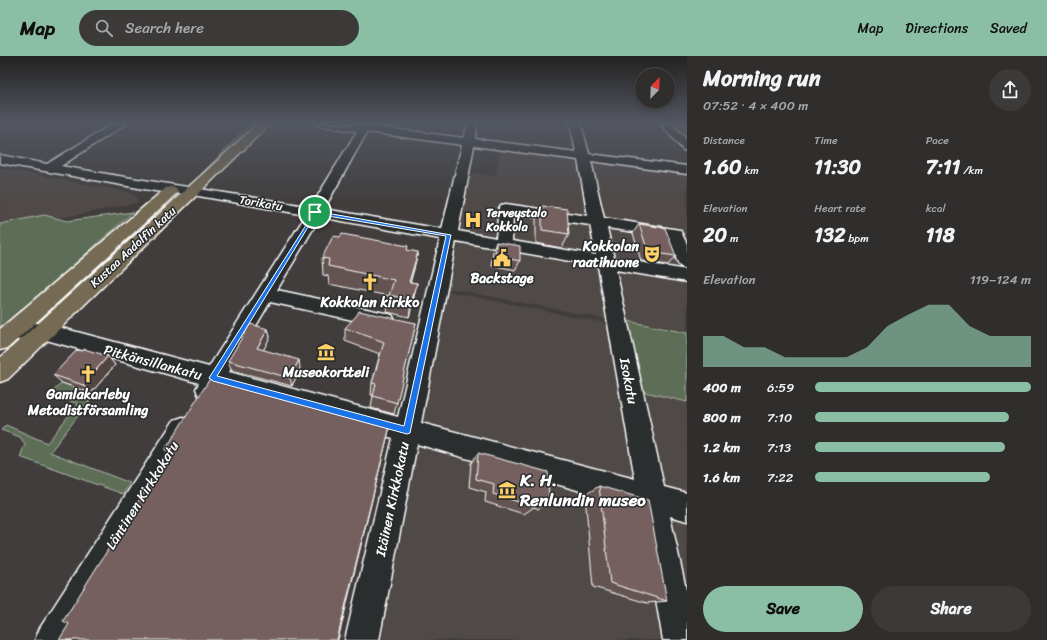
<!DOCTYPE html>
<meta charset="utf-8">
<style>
:root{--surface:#302e2d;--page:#3c3a39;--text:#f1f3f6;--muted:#a8a8aa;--line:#4b4a49;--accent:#8abfa5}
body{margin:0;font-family:Sriracha,sans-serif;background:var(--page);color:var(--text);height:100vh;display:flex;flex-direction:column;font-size:15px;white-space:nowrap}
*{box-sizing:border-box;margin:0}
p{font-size:13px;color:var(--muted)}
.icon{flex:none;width:22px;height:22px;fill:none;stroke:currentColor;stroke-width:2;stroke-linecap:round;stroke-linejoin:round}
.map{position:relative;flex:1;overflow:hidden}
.sheet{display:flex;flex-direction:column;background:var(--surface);width:360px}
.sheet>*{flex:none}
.needle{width:26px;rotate:23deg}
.tools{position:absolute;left:635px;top:12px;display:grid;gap:8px}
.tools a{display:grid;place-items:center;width:40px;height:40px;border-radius:50%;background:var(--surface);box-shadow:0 2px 6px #0003,0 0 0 1px var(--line);font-size:20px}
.pin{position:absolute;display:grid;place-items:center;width:34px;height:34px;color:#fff;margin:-17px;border:2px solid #fff;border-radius:50%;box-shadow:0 1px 4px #0007}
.round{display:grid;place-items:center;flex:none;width:42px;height:42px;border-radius:21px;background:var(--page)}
.overview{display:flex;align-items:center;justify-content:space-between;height:68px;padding:0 16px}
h1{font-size:22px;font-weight:800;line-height:30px}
.stats{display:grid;grid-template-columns:repeat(3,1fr);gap:6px;height:68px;padding:4px 16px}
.stats div{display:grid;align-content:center}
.stats b{font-size:20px;font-weight:800}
.stats small{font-size:11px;font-weight:400}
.stats p{font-size:11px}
.chart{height:112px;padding:8px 16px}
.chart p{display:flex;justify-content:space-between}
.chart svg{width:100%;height:72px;margin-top:4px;fill:var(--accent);opacity:.7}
.action{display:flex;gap:8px;margin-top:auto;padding:8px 16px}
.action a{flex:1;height:46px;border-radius:24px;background:var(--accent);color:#111;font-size:16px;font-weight:800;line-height:46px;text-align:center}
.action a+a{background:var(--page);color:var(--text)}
ul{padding:0 16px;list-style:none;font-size:13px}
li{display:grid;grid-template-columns:64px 48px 1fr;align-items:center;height:30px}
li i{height:10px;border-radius:5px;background:var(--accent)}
header{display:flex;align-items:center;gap:24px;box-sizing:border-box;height:56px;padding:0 20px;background:var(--accent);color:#111}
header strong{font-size:19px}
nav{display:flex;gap:22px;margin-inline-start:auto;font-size:14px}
.search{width:280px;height:36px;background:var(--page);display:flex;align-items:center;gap:10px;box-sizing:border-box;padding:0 14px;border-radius:22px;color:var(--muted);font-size:15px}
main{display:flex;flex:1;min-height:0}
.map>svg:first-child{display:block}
.built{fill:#504846}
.green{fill:#5d6d56;stroke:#aeb6aa}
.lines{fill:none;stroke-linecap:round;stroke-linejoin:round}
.minor-casing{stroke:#fff;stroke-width:3}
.major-casing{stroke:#fff;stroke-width:3}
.minor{fill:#2a2d2e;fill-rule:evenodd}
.major{fill:#746b52;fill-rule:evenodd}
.wall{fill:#645351;stroke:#fff}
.shaded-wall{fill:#514442;stroke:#fff}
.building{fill:#74615e;stroke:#fff}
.route{fill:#1a73e8;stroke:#fff;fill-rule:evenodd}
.labels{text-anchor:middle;stroke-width:3;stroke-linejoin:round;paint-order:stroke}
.far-street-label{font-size:12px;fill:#fff;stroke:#2a2d2e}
.far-poi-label{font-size:12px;font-weight:bold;fill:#fff;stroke:#2a2d2e;text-anchor:start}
.poi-label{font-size:14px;font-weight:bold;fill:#fff;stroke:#2a2d2e}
.street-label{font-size:14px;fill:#fff;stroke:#2a2d2e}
.near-poi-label{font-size:17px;font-weight:bold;fill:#fff;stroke:#2a2d2e;text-anchor:start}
</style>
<header>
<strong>Map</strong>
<div class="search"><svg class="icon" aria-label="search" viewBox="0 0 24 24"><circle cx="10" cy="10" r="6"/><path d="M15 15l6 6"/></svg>Search here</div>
<nav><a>Map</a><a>Directions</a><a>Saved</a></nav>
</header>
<main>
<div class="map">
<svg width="687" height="584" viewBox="0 0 687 584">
<rect width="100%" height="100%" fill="#403d3c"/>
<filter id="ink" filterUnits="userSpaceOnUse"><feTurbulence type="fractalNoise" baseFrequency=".025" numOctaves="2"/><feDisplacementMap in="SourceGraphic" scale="8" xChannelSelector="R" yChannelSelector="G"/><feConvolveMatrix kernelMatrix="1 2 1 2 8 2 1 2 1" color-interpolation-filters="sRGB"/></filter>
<g filter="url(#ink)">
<g class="built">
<polygon points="500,92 578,102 598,200 455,175 466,116 496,121"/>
<polygon points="589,103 687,116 687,216 610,203"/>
<polygon points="0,112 116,134 131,137 138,143 137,147 0,174"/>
<polygon points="456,185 599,210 610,264 447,232"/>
<polygon points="615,213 687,226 687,277 627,265"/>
<polygon points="446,235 611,268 640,424 421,367"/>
<polygon points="641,335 687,346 687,436 662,430"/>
<polygon points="417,389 642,452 665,584 379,584"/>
<polygon points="667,459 687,465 687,550"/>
</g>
<g class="green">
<path d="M252,67H261L208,116L201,118C219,101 234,83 252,67Z"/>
<polygon points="669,67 687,67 687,86"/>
<polygon points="133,156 0,274 0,168 44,159 67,165"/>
<polygon points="150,160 153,161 115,196 101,212 48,261 42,259"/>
<polygon points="627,265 687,277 687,346 641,335"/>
<polygon points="62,327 95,338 50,396 130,427 123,438 20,401 25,388 20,381 1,374 6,369 47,387 78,348 50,338"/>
</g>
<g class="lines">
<g class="minor-casing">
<g id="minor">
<path d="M114,67H127L61,110C144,125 228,137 311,151L357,75L321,70L317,69L316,67L360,69L362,67H372L371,70L464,82L468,67H478L475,83L576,96L570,67H581L589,98L687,110V118L591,105L604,162L680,174L687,188V213L681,211L678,207L668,181L607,172L614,202L687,214V226L616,214L664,431L687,437V465L670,460L687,538V584H663L640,452L417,388L379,584H345L393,382L219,333L215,340L207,343L199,340L196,333L199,327L43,283L12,284L5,281L2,276L5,271L12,268L43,267L209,311L306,159L193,139L155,135L0,107V99L47,108ZM367,76L462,89L442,173L324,153ZM474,90L578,104L588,160L506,148L501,149L499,152L496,182L458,175ZM513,158L590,169L596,199L512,185ZM320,161L440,183L398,361L229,316L270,246L385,271L392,269L395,264L392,259L385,257L277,234ZM456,185L598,210L635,423L421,367Z"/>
<polygon points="660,67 671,67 687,84 687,95 683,94"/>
<polygon points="183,361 192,364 195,372 192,380 71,584 35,584 40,572 174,364"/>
</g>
</g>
<g class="major-casing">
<g id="major">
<polygon points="259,67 271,67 8,323 0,326 0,302"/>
<polygon points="171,131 176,132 178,135 176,138 8,292 0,294 0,273 166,132"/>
</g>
</g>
<use href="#minor" class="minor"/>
<use href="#major" class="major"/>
</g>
<g class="wall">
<polygon points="542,150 569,178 562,192 536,187 536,163"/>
<polygon points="639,168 676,200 668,209 641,205 633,177"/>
<polygon points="496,186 520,205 515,214 491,209 493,195"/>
<polygon points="407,194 414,213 410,226 417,227 413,245 409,261 387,256 389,240 329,228 328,220 323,219 322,202"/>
<polygon points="416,267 394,358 371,352 373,339 371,339 372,327 380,298 345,285 345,272"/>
<polygon points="268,273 270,281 263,294 300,312 292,330 231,314 228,305"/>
<polygon points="83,295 108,300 115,309 91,337 62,327 53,319"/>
<polygon points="478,397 549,445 538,453 534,451 524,458 485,446 486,436 469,431 471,407"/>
<polygon points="599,430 667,545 647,547 593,531 585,439"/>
</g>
<g class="shaded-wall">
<polygon points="418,196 414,213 406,243 409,226"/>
<polygon points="417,227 413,245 409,261 412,244"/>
<polygon points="268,273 270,281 260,301 257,292"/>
<polygon points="108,300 115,309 91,337 83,329"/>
<polygon points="299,304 300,312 292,330 290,322"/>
<polygon points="390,370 338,584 337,584"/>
</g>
<g class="building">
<polygon points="542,150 567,153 569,178 542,174"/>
<polygon points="639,168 665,172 676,200 648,196"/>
<polygon points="342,178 408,190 407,194 418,196 409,226 417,227 412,244 389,239 394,224 328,210 329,203 322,202 333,180 340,181"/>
<polygon points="496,186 520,190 520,205 495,200"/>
<polygon points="359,255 416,267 397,347 373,340 376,328 372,327 384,286 345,272 357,259"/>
<polygon points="250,268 268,273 257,292 299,304 290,322 228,305"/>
<polygon points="84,293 108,300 83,329 53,319 77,294 83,295"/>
<polygon points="211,321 390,370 337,584 59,584 69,568 63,565 170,395 165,394"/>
<polygon points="478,397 548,416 549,445 535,441 535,451 493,438 494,428 476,423"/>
<polygon points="599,430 648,444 667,545 610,527"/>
</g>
</g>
<linearGradient id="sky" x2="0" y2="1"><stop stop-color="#232221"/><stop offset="0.45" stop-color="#535761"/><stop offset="1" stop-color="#535761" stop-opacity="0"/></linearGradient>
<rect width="687" height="148" fill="url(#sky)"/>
<path class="route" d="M315,155L451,179L410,377L407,378L213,325L209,322ZM316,158L446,180L404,370L217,320Z"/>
<defs>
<g id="hospital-bare" transform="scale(1.38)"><path d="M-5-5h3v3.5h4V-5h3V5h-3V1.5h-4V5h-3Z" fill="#ffd166" stroke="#2a2d2e" stroke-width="2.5" paint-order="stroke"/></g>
<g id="theatre-bare" transform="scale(1.38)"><path d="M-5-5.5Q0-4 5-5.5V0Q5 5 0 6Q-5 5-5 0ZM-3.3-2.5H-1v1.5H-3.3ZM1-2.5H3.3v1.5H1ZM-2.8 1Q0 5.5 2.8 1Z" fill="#ffd166" stroke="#2a2d2e" stroke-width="2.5" paint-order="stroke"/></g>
<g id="civic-bare" transform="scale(1.38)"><path d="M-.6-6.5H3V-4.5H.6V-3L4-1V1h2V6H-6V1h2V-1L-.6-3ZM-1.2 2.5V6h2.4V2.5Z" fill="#ffd166" stroke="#2a2d2e" stroke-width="2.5" paint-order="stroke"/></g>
<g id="church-bare" transform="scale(1.38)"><path d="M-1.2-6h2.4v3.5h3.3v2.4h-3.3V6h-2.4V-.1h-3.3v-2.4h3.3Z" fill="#ffd166" stroke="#2a2d2e" stroke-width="2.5" paint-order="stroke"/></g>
<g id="museum-bare" transform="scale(1.38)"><path d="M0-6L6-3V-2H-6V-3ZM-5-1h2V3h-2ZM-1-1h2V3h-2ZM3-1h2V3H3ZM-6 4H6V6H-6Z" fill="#ffd166" stroke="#2a2d2e" stroke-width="2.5" paint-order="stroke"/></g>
</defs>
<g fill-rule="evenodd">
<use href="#hospital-bare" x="473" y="164"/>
<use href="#theatre-bare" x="652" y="198"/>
<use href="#civic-bare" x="502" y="202"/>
<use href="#church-bare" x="370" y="226"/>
<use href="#museum-bare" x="326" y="296"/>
<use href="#church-bare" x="88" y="318"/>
<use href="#museum-bare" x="507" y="434"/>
</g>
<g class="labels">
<g class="far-street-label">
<text transform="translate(261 147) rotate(10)" y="4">Torikatu</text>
<text transform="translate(133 191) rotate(-43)" y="4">Kustaa Aadolfin katu</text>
</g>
<g class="far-poi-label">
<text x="486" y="161">Terveystalo<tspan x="486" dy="14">Kokkola</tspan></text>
</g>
<g class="poi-label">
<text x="639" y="195" text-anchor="end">Kokkolan<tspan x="639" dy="16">raatihuone</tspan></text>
<text x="502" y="227">Backstage</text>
<text x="370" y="251">Kokkolan kirkko</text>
<text x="326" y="321">Museokortteli</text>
<text x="88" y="343">Gamlakarleby<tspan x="88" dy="16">Metodistförsamling</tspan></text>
</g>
<g class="street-label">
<text transform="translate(153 306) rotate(15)" y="5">Pitkänsillankatu</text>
<text transform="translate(629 325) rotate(79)" y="5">Isokatu</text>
<text transform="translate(142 439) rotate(-58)" y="5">Läntinen Kirkkokatu</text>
<text transform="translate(392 443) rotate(-78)" y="5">Itäinen Kirkkokatu</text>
</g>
<g class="near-poi-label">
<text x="520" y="430">K. H.<tspan x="520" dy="20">Renlundin museo</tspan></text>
</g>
</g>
</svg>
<div class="tools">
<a><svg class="needle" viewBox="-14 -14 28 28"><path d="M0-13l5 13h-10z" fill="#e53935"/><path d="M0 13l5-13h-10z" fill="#a8a8aa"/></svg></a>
</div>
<div class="pin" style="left:315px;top:156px;background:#1e9e55"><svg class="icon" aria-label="arrive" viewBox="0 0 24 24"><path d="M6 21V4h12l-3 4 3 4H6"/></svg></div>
</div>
<section class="sheet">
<div class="overview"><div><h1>Morning run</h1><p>07:52 · 4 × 400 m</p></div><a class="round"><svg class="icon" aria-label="share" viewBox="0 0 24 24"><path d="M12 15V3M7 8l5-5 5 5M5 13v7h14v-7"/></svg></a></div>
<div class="stats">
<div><p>Distance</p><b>1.60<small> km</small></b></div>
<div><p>Time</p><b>11:30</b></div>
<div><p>Pace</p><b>7:11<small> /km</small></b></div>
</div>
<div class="stats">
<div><p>Elevation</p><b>20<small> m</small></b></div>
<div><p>Heart rate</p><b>132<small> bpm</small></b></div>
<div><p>kcal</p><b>118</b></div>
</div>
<div class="chart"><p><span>Elevation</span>119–124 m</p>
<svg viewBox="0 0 160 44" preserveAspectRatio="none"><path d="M0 44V25L10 25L20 32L30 32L40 38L50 38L60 38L70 38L80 32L90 19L100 12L110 6L120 6L130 19L140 25L150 25L160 25V44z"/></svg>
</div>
<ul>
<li><b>400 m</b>6:59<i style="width:100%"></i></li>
<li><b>800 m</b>7:10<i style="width:90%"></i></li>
<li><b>1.2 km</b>7:13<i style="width:88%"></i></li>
<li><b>1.6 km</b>7:22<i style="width:81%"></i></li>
</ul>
<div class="action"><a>Save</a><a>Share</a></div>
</section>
</main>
